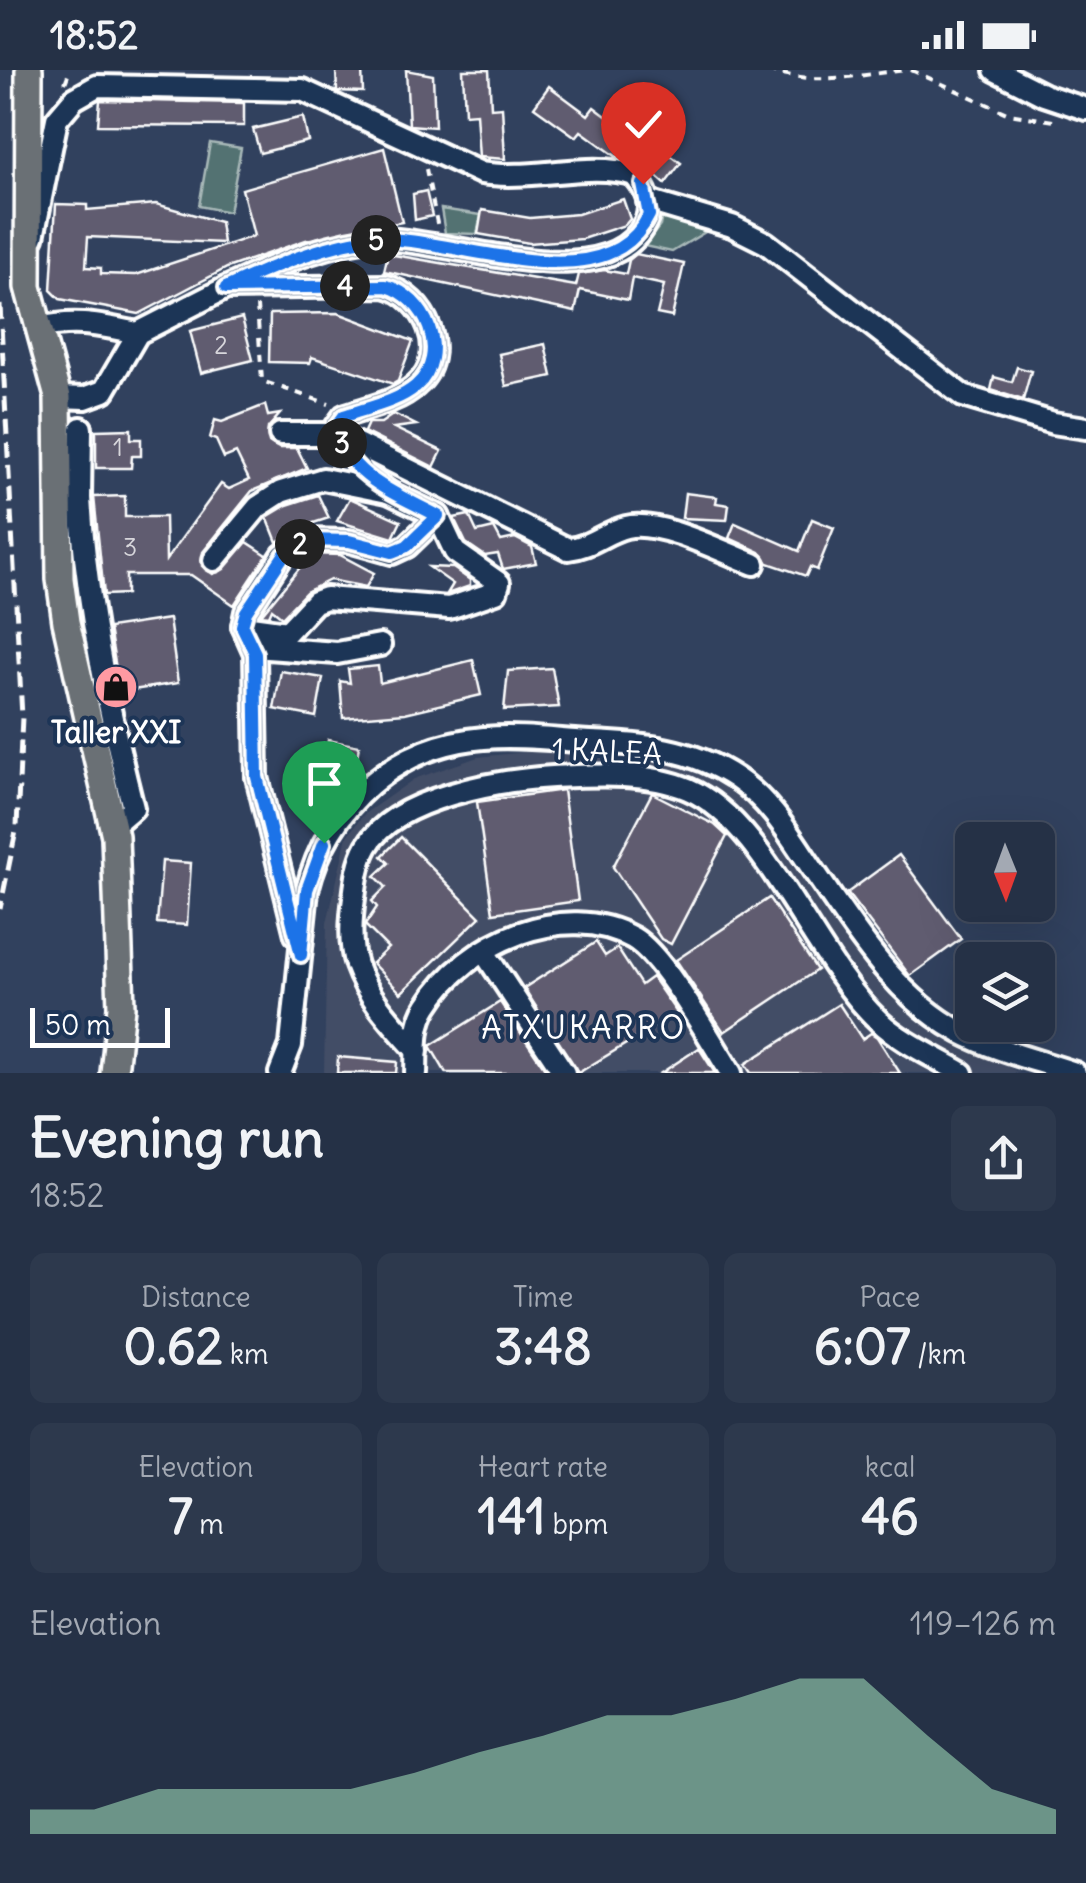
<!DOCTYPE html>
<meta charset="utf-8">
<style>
:root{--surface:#253146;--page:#2d394d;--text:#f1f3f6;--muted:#a3a9b3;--line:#424c5f;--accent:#8abfa5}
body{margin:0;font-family:Delius,sans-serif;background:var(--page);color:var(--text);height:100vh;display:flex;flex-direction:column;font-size:38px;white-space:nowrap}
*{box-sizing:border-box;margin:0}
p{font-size:32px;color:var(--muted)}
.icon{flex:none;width:55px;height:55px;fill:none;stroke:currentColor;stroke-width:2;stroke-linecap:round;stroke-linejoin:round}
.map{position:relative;height:1003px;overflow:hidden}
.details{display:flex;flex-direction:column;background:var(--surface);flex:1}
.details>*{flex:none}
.needle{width:65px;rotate:179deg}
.controls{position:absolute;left:955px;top:752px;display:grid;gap:20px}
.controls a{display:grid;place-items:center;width:100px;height:100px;border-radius:15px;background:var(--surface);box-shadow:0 10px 40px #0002,0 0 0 2px var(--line);font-size:50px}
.scale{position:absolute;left:30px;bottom:25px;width:140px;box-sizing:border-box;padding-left:10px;border:5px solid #fff;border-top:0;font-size:28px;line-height:35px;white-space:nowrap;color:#fff;-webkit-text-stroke:8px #1d3557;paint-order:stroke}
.pin{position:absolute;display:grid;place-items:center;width:85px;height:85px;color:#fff;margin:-102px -42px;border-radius:50% 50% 50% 0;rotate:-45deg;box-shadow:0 0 10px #0007}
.pin .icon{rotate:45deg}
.km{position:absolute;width:50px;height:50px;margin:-25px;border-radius:50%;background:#222;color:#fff;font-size:28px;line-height:50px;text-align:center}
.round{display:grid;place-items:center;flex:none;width:105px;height:105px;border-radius:15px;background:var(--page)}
.overview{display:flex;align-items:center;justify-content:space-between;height:170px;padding:0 30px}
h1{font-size:55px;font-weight:700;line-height:75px}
.stats{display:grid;grid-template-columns:repeat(3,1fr);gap:15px;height:170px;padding:10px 30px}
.stats div{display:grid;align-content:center;border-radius:15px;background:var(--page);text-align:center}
.stats b{font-size:50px;font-weight:700}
.stats small{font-size:28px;font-weight:400}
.stats p{font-size:28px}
.chart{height:280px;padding:20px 30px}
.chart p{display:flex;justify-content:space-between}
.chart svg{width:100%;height:180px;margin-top:10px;fill:var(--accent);opacity:.7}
.status{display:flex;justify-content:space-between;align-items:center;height:70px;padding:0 50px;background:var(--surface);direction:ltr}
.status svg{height:28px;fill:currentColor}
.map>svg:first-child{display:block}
.built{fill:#434d66}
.green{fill:#527272;stroke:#a8b8b8;stroke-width:2.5}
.building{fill:#605c6f;stroke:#fff;stroke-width:2.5}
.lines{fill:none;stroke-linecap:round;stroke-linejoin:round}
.minor-casing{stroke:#fff;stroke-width:28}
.major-casing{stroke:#fff;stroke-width:32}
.path{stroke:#fff;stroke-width:4;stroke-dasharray:8 8;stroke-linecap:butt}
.minor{stroke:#1d3557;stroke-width:20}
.major{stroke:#6b7074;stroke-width:25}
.rail{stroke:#fff;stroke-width:5;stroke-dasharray:15 8;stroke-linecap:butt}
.route-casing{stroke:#fff;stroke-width:20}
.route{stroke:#1a73e8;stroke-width:12}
.labels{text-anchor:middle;stroke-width:8;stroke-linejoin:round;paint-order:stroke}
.number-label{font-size:25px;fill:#d7d6db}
.poi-label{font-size:30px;font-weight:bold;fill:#fff;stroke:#1d3557}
.street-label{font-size:30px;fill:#fff;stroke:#1d3557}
.neighbourhood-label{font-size:32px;letter-spacing:2.5px;fill:#fff;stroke:#1d3557}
</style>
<div class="status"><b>18:52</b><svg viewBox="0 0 49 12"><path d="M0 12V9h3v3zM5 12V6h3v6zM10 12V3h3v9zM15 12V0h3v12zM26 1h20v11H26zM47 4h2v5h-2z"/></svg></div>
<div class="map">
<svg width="1086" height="1003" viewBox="0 0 1086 1003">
<rect width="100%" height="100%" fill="#31415e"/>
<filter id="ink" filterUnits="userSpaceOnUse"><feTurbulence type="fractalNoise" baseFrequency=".01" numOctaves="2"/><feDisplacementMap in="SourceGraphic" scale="20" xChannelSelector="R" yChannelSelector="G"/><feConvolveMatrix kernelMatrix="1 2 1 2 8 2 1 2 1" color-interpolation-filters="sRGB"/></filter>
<g filter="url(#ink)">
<polygon class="built" points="554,679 651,687 691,695 730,713 763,744 888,924 922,952 1020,1003 324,1003 327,853 347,766 364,744 414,709 478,687"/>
<g class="green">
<polygon points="210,73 241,78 229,142 199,136"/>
<polygon points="441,139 481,145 477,164 445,163"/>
<polygon points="663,140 715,156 672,182 644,176 660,156"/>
</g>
<g class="building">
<polygon points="336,0 362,0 363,22 337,21"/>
<polygon points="406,0 433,5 435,57 409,55"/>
<polygon points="463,0 489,0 491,38 502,37 505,89 479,87 476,43 465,44"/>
<polygon points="549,16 588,45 594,37 633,66 637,61 681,93 665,114 644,95 624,83 617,87 581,61 576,67 534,37"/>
<polygon points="100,30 244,33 244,56 98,55"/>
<polygon points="303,47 308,71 260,83 253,59"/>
<polygon points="384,78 402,152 306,170 227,198 139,244 60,229 51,220 56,134 87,135 87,140 156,134 220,152 223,173 88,167 86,197 101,198 101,204 136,205 254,166 242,119"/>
<polygon points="426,121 432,146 415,150 413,124"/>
<polygon points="623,129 630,149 625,155 582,169 529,173 478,164 482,140 530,148 578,144"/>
<polygon points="388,184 576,216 579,204 604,200 626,204 629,190 636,184 684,194 672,247 657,244 664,215 632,208 628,230 580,220 575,242 384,201"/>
<polygon points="338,243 413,271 398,311 393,314 312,287 310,293 269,292 270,244"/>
<polygon points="242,248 253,290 201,303 190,261"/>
<polygon points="545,274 552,306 506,316 499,284"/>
<polygon points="1017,297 1031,301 1023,330 991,320 994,307 1012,312"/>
<polygon points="265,335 268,346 280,344 268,358 269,372 279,378 297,378 307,398 252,421 203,482 202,496 213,504 224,499 247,472 267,485 234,535 191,505 126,505 126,524 104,525 94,427 125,426 125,447 165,447 166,490 221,414 229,419 249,410 236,383 224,388 216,370 210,368 215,350 222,352"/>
<polygon points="394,344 416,355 394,358 442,381 434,397 364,362 368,353 381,353"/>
<polygon points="131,359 131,369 141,369 141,386 132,386 131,398 96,398 96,360"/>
<polygon points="685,423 717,427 716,433 729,435 727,450 682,448"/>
<polygon points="318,425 329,448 298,458 277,472 267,447 287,435"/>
<polygon points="350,428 401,451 393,468 337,451"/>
<polygon points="469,445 477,462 494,458 501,471 515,468 532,477 536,493 503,499 498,484 485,486 466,473 454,448"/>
<polygon points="812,449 834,458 817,500 810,497 806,506 768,493 760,482 729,468 735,453 799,481"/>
<polygon points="311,484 340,485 374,503 366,517 330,510 306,522 282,547 272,539 269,546 261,545"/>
<polygon points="429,497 453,498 470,510 470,516 447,524 453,514"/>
<polygon points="169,549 178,613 120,622 109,558"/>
<polygon points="473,590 481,625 405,643 343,648 340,611 350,613 348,599 378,596 380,613"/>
<polygon points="552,598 559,637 504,640 508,601"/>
<polygon points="281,601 323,608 316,647 274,639"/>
<polygon points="328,670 359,676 354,705 322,698"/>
<polygon points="563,720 578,831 493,843 477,732"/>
<polygon points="652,723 715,755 727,766 671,874 661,869 613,797"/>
<polygon points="401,767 480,847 401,923 372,893 388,878 365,855 377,837 372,831 386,817 375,806 389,793 382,786"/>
<polygon points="899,785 961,869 910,906 847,823"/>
<polygon points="162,791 191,793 187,855 157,853"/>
<polygon points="769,828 817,900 724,962 676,890"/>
<polygon points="596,872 605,886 617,878 641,915 652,907 677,943 578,1003 524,918"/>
<polygon points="500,932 548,1003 446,1003 430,976"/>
<polygon points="839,934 862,969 871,963 877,967 900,1003 751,1003 745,994"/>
<polygon points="699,978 715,1003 661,1003"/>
<polygon points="338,987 397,992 396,1003 337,1003"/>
</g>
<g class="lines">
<g class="minor-casing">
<g id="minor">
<polyline points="995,0 1044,25 1086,39"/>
<polyline points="648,131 732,156 766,173 963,326 1053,353 1086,358"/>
<path d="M33,167L57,49L74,29L97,16L302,20L481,103C531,111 591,91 634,105C646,118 654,136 645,153C606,235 433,160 363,170C316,177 268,198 226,218"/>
<path d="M39,258C77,249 101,256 138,263"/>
<path d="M58,327L85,328L104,321L138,263L226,218L385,216C425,226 452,284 416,315C398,332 366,338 344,346L336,357L364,404L388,422"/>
<path d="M280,364H337L568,479C591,477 605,462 626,457C659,449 723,482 754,494"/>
<path d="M58,418L80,428C86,532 107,636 133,738L113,755"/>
<polyline points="80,428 81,358"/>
<polyline points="214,490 258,437 281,422 323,409 388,422 438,446 455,482 499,513 496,522 449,538 326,528 315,532 287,562 243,556"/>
<polyline points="253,577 337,583 380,575"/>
<polyline points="296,865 257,707 255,583 243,556 246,542 283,485 305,470 349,471 392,483 407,476 438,446"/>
<polyline points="484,882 564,1003"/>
<path d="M417,981C394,955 368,929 356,895C349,874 351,850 354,828C356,811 358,792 367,776C395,727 501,710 553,707C596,705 647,702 688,719C766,752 813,890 879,951C901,972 935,987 962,1003"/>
<path d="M280,1003L291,975L307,820C328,735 396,675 484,668C520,665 555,670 591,672C643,674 691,678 736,708C773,733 793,771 818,807C858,865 897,928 960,962C996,981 1037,990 1075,1003"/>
<path d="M416,1003C417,981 414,956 427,936C466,872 565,829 633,868C664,886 710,970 731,1003"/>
</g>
</g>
<g class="major-casing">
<polyline id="major" points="29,0 28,217 58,327 60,509 66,552 115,766 121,937 114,1003"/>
</g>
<g class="path">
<path d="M767,0C820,16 854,5 907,0"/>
<polyline points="911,0 1009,44 1054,51 1055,47"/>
<polyline points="65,13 70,0"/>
<polyline points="426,99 438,158"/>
<polyline points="257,236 262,311 329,334"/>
</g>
<use href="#minor" class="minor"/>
<use href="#major" class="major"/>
<polyline class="rail" points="0,235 22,647 17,756 0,839"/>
</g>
</g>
<g class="lines" filter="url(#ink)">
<g class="route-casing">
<path id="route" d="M324,773L307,820L301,885L257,707L255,583L242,556L246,542L284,485L305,470L349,471L392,482L407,476L438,446C399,425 346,407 336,357L344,346C366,338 398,332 416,316C452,284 425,226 386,216L226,218C268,198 317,177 363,170C443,159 604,240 649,145L643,114"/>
</g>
<use href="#route" class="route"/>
</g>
<defs>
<g id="shop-disc" transform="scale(2.25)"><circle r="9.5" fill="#ff9aa2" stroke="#1d3557"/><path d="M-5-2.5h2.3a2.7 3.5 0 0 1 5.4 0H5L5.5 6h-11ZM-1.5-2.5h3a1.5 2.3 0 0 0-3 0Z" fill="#111"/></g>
</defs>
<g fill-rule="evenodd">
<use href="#shop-disc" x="116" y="617"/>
</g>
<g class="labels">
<g class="number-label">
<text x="221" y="284">2</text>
<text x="118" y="386">1</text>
<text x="130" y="486">3</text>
</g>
<g class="poi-label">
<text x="116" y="673">Taller XXI</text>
</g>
<g class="street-label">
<text transform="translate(607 682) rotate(3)" y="10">1 KALEA</text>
</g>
<g class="neighbourhood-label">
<text x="584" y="969">ATXUKARRO</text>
</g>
</g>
</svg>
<div class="controls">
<a><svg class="needle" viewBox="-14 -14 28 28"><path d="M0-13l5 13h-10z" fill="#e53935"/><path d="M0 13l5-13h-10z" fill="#a3a9b3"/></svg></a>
<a><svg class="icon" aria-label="layers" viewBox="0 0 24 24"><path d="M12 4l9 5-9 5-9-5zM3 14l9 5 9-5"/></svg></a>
</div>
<div class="scale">50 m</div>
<div class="pin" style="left:324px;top:773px;background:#1e9e55"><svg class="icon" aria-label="arrive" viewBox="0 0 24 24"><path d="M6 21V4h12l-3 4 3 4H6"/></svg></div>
<div class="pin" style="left:643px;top:114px;background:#d93025"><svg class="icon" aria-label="check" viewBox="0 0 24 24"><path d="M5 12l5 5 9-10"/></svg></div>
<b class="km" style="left:300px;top:474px">2</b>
<b class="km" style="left:342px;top:373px">3</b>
<b class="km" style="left:345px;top:216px">4</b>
<b class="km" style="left:376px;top:170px">5</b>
</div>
<section class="details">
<div class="overview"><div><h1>Evening run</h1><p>18:52</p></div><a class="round"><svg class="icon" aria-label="share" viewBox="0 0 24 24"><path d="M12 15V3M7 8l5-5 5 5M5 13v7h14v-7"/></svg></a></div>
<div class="stats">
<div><p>Distance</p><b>0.62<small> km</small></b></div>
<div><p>Time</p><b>3:48</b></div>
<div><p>Pace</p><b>6:07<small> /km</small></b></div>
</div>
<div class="stats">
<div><p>Elevation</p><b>7<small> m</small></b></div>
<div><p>Heart rate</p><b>141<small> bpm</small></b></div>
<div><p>kcal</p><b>46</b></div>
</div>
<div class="chart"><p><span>Elevation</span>119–126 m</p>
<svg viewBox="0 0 160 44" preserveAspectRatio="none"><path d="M0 44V38L10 38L20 33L30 33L40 33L50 33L60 29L70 24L80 20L90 15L100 15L110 11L120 6L130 6L140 20L150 33L160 38V44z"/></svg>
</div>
</section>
